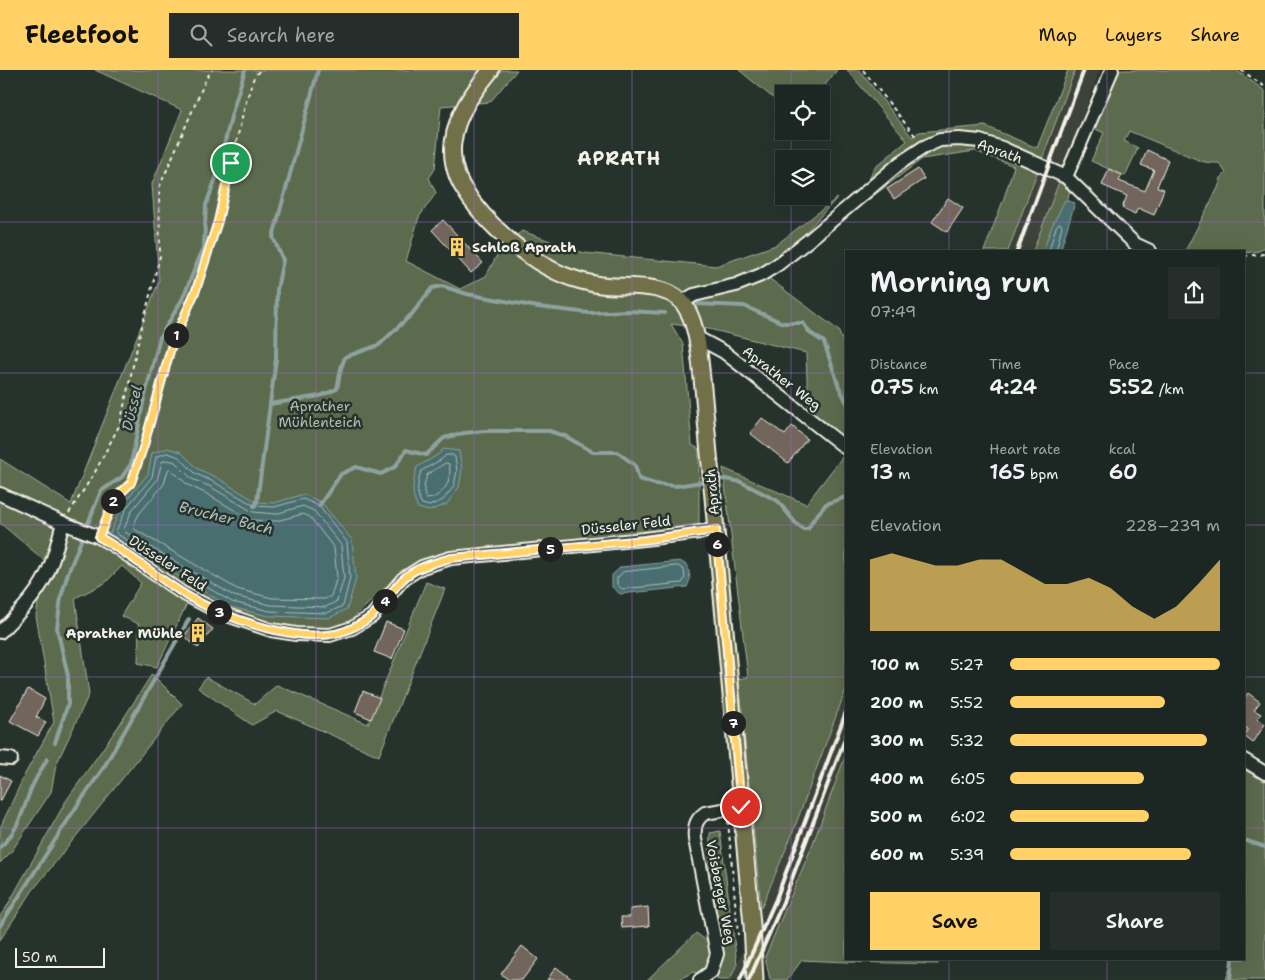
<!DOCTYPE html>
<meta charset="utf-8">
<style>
:root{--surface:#1c2622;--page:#252e2a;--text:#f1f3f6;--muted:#a0a5a5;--line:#3a4340;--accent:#ffd166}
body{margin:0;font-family:"Shantell Sans",sans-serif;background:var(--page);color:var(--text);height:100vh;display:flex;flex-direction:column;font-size:19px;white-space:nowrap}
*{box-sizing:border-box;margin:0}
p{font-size:16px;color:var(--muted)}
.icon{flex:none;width:28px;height:28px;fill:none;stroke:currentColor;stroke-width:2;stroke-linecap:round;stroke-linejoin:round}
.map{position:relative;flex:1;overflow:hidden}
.drawer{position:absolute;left:845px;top:180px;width:400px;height:710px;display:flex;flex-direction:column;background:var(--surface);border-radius:0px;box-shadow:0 5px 20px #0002,0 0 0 1px var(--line)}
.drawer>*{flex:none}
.tools{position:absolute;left:775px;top:15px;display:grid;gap:10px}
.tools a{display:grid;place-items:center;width:55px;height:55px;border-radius:0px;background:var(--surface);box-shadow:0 5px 20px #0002,0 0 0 1px var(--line);font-size:25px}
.scale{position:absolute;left:15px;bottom:12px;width:90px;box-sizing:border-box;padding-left:5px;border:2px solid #f4f1e8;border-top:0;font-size:14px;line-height:18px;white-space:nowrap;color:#f4f1e8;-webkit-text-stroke:4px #26332d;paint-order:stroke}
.pin{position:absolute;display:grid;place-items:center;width:42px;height:42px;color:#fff;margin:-21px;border:2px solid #fff;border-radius:50%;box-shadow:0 1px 5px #0007}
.km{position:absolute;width:25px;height:25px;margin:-12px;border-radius:50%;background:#222;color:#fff;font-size:14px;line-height:25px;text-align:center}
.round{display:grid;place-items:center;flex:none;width:52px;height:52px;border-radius:0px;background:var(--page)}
.headline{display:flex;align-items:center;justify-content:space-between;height:85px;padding:0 25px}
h1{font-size:28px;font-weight:600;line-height:38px}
.figures{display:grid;grid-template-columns:repeat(3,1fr);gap:8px;height:85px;padding:5px 25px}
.figures div{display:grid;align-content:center}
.figures b{font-size:21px;font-weight:600}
.figures small{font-size:14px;font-weight:400}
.figures p{font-size:14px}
.chart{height:140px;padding:10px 25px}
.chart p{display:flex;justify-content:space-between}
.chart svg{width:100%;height:90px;margin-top:5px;fill:var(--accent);opacity:.7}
.button{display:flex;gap:10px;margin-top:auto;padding:10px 25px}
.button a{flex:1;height:58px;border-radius:0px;background:var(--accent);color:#111;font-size:20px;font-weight:600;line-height:58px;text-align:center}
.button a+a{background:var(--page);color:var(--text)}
ul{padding:0 25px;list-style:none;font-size:16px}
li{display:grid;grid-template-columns:80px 60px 1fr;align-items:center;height:38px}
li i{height:12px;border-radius:6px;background:var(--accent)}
header{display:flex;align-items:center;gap:30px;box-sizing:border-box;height:70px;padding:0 25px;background:var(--accent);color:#111}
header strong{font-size:24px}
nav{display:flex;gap:28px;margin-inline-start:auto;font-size:18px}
.search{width:350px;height:45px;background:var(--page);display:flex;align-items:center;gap:12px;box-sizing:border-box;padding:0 18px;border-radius:0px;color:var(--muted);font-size:19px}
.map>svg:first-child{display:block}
.built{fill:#3c423b}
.green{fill:#5c6b4d;stroke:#a8ae9a}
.water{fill:#4a6e6f;stroke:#8ea29f}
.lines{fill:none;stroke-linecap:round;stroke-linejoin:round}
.shore{stroke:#b0bdb8;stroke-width:1}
.stream{stroke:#8ea29f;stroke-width:4}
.building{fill:#71655b;stroke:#f4f1e8}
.minor-casing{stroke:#f4f1e8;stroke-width:16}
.major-casing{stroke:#f4f1e8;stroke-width:19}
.path{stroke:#f4f1e8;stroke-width:2;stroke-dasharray:4 4;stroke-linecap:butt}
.minor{stroke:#26332d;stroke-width:12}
.major{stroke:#71704a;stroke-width:15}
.rail{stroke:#f4f1e8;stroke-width:4}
.route-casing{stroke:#fff;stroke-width:10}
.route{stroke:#ffd166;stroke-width:6}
.grid{fill:none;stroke:#9f67cb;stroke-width:1;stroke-opacity:0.55}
.labels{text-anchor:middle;stroke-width:5;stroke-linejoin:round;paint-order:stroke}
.street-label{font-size:14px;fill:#f4f1e8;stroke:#26332d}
.poi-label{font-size:14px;font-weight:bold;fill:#f4f1e8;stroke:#26332d;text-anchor:start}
.park-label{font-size:14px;fill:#b7bbaa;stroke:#26332d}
.water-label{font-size:15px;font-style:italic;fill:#b0bdb8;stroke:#26332d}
.district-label{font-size:19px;font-weight:bold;letter-spacing:1px;fill:#f4f1e8;stroke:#26332d}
</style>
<header>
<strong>Fleetfoot</strong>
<div class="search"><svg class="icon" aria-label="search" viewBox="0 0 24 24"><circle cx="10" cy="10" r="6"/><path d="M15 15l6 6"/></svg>Search here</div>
<nav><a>Map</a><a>Layers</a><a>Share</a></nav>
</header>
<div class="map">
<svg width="1265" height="910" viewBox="0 0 1265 910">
<rect width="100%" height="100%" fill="#26332d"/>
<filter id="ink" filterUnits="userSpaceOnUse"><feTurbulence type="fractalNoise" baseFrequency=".02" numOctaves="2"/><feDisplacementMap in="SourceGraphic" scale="10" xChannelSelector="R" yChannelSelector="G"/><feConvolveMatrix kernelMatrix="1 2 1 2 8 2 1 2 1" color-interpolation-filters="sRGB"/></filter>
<g filter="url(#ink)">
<g class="built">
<polygon points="1074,0 1100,0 1033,181 1007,181"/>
<polygon points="846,618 846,684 812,776 754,910 730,910 791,767"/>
</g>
<g class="green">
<polygon points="95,0 517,0 490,32 441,36 435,99 429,108 436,123 419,147 406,191 460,219 486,206 495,189 501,177 522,161 584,183 716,196 776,175 837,128 766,206 838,260 846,279 846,619 791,767 761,838 739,609 748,607 723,398 806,434 843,386 808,334 806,283 709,259 671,254 683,274 692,375 699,379 699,457 417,495 391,512 348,553 328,563 256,555 190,527 157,597 138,593 139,554 121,546 141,513 122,496 105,513 75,528 89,624 56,695 51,722 11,782 0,793 0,758 25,704 54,652 36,546 45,491 0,453 0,389 71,434 159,211 152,114 182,40"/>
<polygon points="739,0 837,0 818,24 784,24 784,37"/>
<polygon points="847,0 859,0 912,67 919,62 985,56 1037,78 1068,0 1075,0 1008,181 984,181 1004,128 1014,96 975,81 922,89 860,136 873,99 907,71"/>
<polygon points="1115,0 1236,0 1265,21 1265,177 1259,181 1244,183 1244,181 1185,181 1218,118 1221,108 1226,103 1219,93 1210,93 1201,91 1129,61 1124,71 1138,78 1125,106 1091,91 1104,63 1091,57"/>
<polygon points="1059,112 1070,119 1056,181 1033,181"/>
<polygon points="426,512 445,519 379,686 277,641 252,655 198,618 206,607 255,634 277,615 368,654"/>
<polygon points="152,604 182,634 33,820 0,870 0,846 6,838 66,731 118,657"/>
<polygon points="846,684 846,889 938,889 938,894 846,892 802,890 787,910 770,910 765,887 812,776"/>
<polygon points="1244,700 1265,710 1265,910 1226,910 1233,889 1244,889"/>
<polygon points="720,761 737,894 730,910 720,910 693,902 678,910 647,910 696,863 707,871 710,763"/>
</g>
<g class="water">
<polygon points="1065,130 1075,133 1060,181 1043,181 1052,156"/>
<polygon points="168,378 181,382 198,399 216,407 257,432 274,433 304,424 322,433 352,470 356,509 347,539 329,548 269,546 230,537 109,465 123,434 148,404 152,383"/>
<path d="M443,379L459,381L462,399L459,417L447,434L429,441L418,438C410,424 413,412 417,397L439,384Z"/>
<polygon points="680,491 688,496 690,509 687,517 620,524 612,517 612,505 621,497"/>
</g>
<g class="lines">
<g class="shore">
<polyline points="1049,181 1056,157 1058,154 1060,153 1062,156 1056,181"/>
<polygon points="168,383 179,387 196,404 214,412 255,436 274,437 303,429 319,436 347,472 350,508 343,536 327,543 270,541 232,532 117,464 116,461 127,437 152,407 156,387"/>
<path d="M446,385H453L455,387L457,400L454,416L443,430L429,436L422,434C415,424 418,411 421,401L442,389Z"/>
<polygon points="168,390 175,392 192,409 211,417 253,442 275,444 303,436 314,441 341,475 344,508 337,531 326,537 271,535 234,526 125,462 124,459 132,440 157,410 162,392"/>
<path d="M446,393L449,394C453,410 443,428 426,429C422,422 425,412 427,405Z"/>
<polygon points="170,399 188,415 207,424 251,450 276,451 303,444 310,447 334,478 337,507 331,526 325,529 272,528 237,519 134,459 133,456 139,444 164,414 168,400"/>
<polygon points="678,496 684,500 685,508 682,513 622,519 617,514 617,508 623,502"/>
</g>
<g class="stream">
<polyline points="696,234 744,236 783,253 803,253 810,263 824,272 839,317 846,331"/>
<polyline points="270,334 320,326 337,319 341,298 345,287 379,275 412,244 432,218 442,216 467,224 538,237 589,243 627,241 665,243"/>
<polyline points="715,410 726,409 741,412 778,431 797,455 803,459 808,459 813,450 826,434 846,427"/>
<polyline points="254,436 257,432 276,289 277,219 283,190 273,167 318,0"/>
<polyline points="319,436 341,404 356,397 381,404 395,397 406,380 426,385 444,368 464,363 485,361 549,361 565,366 593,382 617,382 635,395 639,409 655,414 676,416 708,411"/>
<polyline points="55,673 68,634 68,606 57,558 61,527 68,503 101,421 122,407 131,394 143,333 160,267 183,228 204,176 206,135 216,108 232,43 245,0"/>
<polyline points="1244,770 1265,777"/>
<path d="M0,777C19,760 22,742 31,719C35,709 42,699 47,689"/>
<polyline points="0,856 75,739 104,697 189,549"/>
<polyline points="1230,910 1232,889"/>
</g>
</g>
<g class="building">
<polygon points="1147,80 1168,90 1157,117 1164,119 1154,145 1138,138 1135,144 1122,138 1127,126 1102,115 1109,99 1122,105 1119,111 1145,121 1154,100 1141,95"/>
<polygon points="918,99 924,109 894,129 887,119"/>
<polygon points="948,128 963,138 947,162 932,152"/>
<polygon points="443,150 483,193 471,203 432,160"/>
<polygon points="762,348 785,365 792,356 807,369 788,393 750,363"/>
<polygon points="198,548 213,559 198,578 184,566"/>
<polygon points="386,552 404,559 392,589 374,582"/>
<polygon points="28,619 45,629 36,647 46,652 38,666 10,651"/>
<polygon points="363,621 380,628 371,649 355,642"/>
<polygon points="1248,623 1260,632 1254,640 1261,644 1257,649 1265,654 1253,673 1244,666 1248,659 1244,657 1244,629"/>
<polygon points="0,705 11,711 0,732"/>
<polygon points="648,837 649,856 622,858 621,847 630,847 630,839"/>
<polygon points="522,876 538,889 522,910 509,910 501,904"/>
<polygon points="556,897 573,910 547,910"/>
</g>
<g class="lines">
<g class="minor-casing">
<g id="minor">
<polyline points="1066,107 1112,0"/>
<polyline points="682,232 694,225 736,215 761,205 777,195 809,170 900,93 924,77 940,70 959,69 980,71 1002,78 1066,107 1135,174 1150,181"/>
<polyline points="696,267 724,282 846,378"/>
<polyline points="0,424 63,453 99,467 113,475 182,523 221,543 271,560 296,564 330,565 352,558 372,546 403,509 422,497 451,488 644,469 716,460"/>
<path d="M0,562C20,542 41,522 51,494C56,481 59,467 63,453"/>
<polyline points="0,688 11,689"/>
<polyline points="1244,690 1265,703"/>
<path d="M700,910L711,902L717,884L695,769C694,758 695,750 705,743L741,737"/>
</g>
</g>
<g class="major-casing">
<path id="major" d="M491,0C474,21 456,44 453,73C451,87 455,104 462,116C485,155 535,198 578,210C585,212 593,214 601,215C625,218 662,212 681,231C699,250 700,294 703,318L752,855L755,910"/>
</g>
<g class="path">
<polyline points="863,0 916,67"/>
<polyline points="1241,0 1265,17"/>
<polyline points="1244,186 1265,184"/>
<polyline points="69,443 95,402 120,354 140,264 160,186 159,118 206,9 212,0"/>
<polyline points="104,455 114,429 131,413 144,375 172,274 196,220 218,151 245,35 254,7 260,0"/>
<polyline points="728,751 738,865"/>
</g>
<use href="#minor" class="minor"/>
<use href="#major" class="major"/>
<g class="rail">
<polyline points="1017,181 1084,0"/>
<polyline points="740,910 776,829 846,642"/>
<polyline points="749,910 783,832 846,666"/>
</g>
</g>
</g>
<g class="lines" filter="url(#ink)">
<g class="route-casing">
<path id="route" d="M231,93L218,151L196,220L172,274L144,375L131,413L114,429L99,467C128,483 153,504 181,522C219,547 311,581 354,557C360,554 368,550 373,545C384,534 392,520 402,510C415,497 434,493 451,488L644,470L716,460L741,737"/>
</g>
<use href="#route" class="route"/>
</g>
<path class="grid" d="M158,0V910M316,0V910M474,0V910M632,0V910M791,0V24M949,0V181M1107,0V181M791,61V89M791,126V910M0,152H1265M0,303H846M1244,303H1265M0,455H846M1244,455H1265M0,607H846M1244,607H1265M0,758H846M1244,758H1265M949,889V910M1107,889V910"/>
<defs>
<g id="building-bare" transform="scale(1.5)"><path d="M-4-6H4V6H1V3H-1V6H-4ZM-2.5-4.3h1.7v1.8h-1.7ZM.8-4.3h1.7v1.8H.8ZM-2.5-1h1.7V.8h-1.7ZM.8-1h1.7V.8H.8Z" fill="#ffd166" stroke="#26332d" stroke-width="2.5" paint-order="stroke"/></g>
</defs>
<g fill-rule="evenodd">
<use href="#building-bare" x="457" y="177"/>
<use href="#building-bare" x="198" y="563"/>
</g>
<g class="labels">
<g class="street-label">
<text transform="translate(1000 81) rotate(20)" y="5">Aprath</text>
<text transform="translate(782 308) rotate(38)" y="5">Aprather Weg</text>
<text transform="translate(712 422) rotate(-95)" y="5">Aprath</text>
<text transform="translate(626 455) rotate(-6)" y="5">Düsseler Feld</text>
<text transform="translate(168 493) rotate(33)" y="5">Düsseler Feld</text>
<text transform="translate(721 822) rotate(79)" y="5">Voisberger Weg</text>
</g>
<g class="poi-label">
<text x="472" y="182">Schloß Aprath</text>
<text x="183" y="568" text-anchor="end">Aprather Mühle</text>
</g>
<g class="park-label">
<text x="320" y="341">Aprather<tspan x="320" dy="16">Mühlenteich</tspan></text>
</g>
<g class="water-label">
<text transform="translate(132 338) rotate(-77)" y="5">Düssel</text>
<text transform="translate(226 448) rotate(14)" y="5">Brucher Bach</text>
</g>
<g class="district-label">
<text x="619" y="95">APRATH</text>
</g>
</g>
</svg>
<div class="tools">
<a><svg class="icon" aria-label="locate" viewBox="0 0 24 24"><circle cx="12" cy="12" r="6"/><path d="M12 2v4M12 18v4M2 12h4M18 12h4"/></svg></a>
<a><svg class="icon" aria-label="layers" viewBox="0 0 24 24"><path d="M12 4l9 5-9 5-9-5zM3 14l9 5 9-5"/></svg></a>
</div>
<div class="scale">50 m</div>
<div class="pin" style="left:231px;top:93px;background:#1e9e55"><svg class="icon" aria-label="arrive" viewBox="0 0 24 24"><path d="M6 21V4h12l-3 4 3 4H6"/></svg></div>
<div class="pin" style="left:741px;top:737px;background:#d93025"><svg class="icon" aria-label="check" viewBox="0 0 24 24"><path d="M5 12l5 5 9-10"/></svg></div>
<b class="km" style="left:176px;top:265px">1</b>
<b class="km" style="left:113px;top:431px">2</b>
<b class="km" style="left:219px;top:542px">3</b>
<b class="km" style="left:385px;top:531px">4</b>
<b class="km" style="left:550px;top:479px">5</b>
<b class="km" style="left:717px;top:474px">6</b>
<b class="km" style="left:733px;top:653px">7</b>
<section class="drawer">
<div class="headline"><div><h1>Morning run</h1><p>07:49</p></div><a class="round"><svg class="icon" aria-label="share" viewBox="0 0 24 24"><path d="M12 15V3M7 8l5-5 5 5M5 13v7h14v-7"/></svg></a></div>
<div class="figures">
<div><p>Distance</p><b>0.75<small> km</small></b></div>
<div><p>Time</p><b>4:24</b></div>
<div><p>Pace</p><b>5:52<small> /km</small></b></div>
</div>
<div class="figures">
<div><p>Elevation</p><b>13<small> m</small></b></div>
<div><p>Heart rate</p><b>165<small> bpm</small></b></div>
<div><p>kcal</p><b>60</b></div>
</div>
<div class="chart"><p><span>Elevation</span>228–239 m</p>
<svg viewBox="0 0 160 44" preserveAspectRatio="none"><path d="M0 44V9L10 6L20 9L30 12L40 12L50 9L60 9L70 15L80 21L90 21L100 18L110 23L120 32L130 38L140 32L150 21L160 9V44z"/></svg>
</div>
<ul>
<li><b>100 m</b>5:27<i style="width:100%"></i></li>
<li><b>200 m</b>5:52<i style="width:74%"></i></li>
<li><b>300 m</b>5:32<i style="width:94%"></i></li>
<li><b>400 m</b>6:05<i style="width:64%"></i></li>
<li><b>500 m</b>6:02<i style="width:66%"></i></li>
<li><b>600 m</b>5:39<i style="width:86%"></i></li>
</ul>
<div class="button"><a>Save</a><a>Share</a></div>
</section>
</div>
